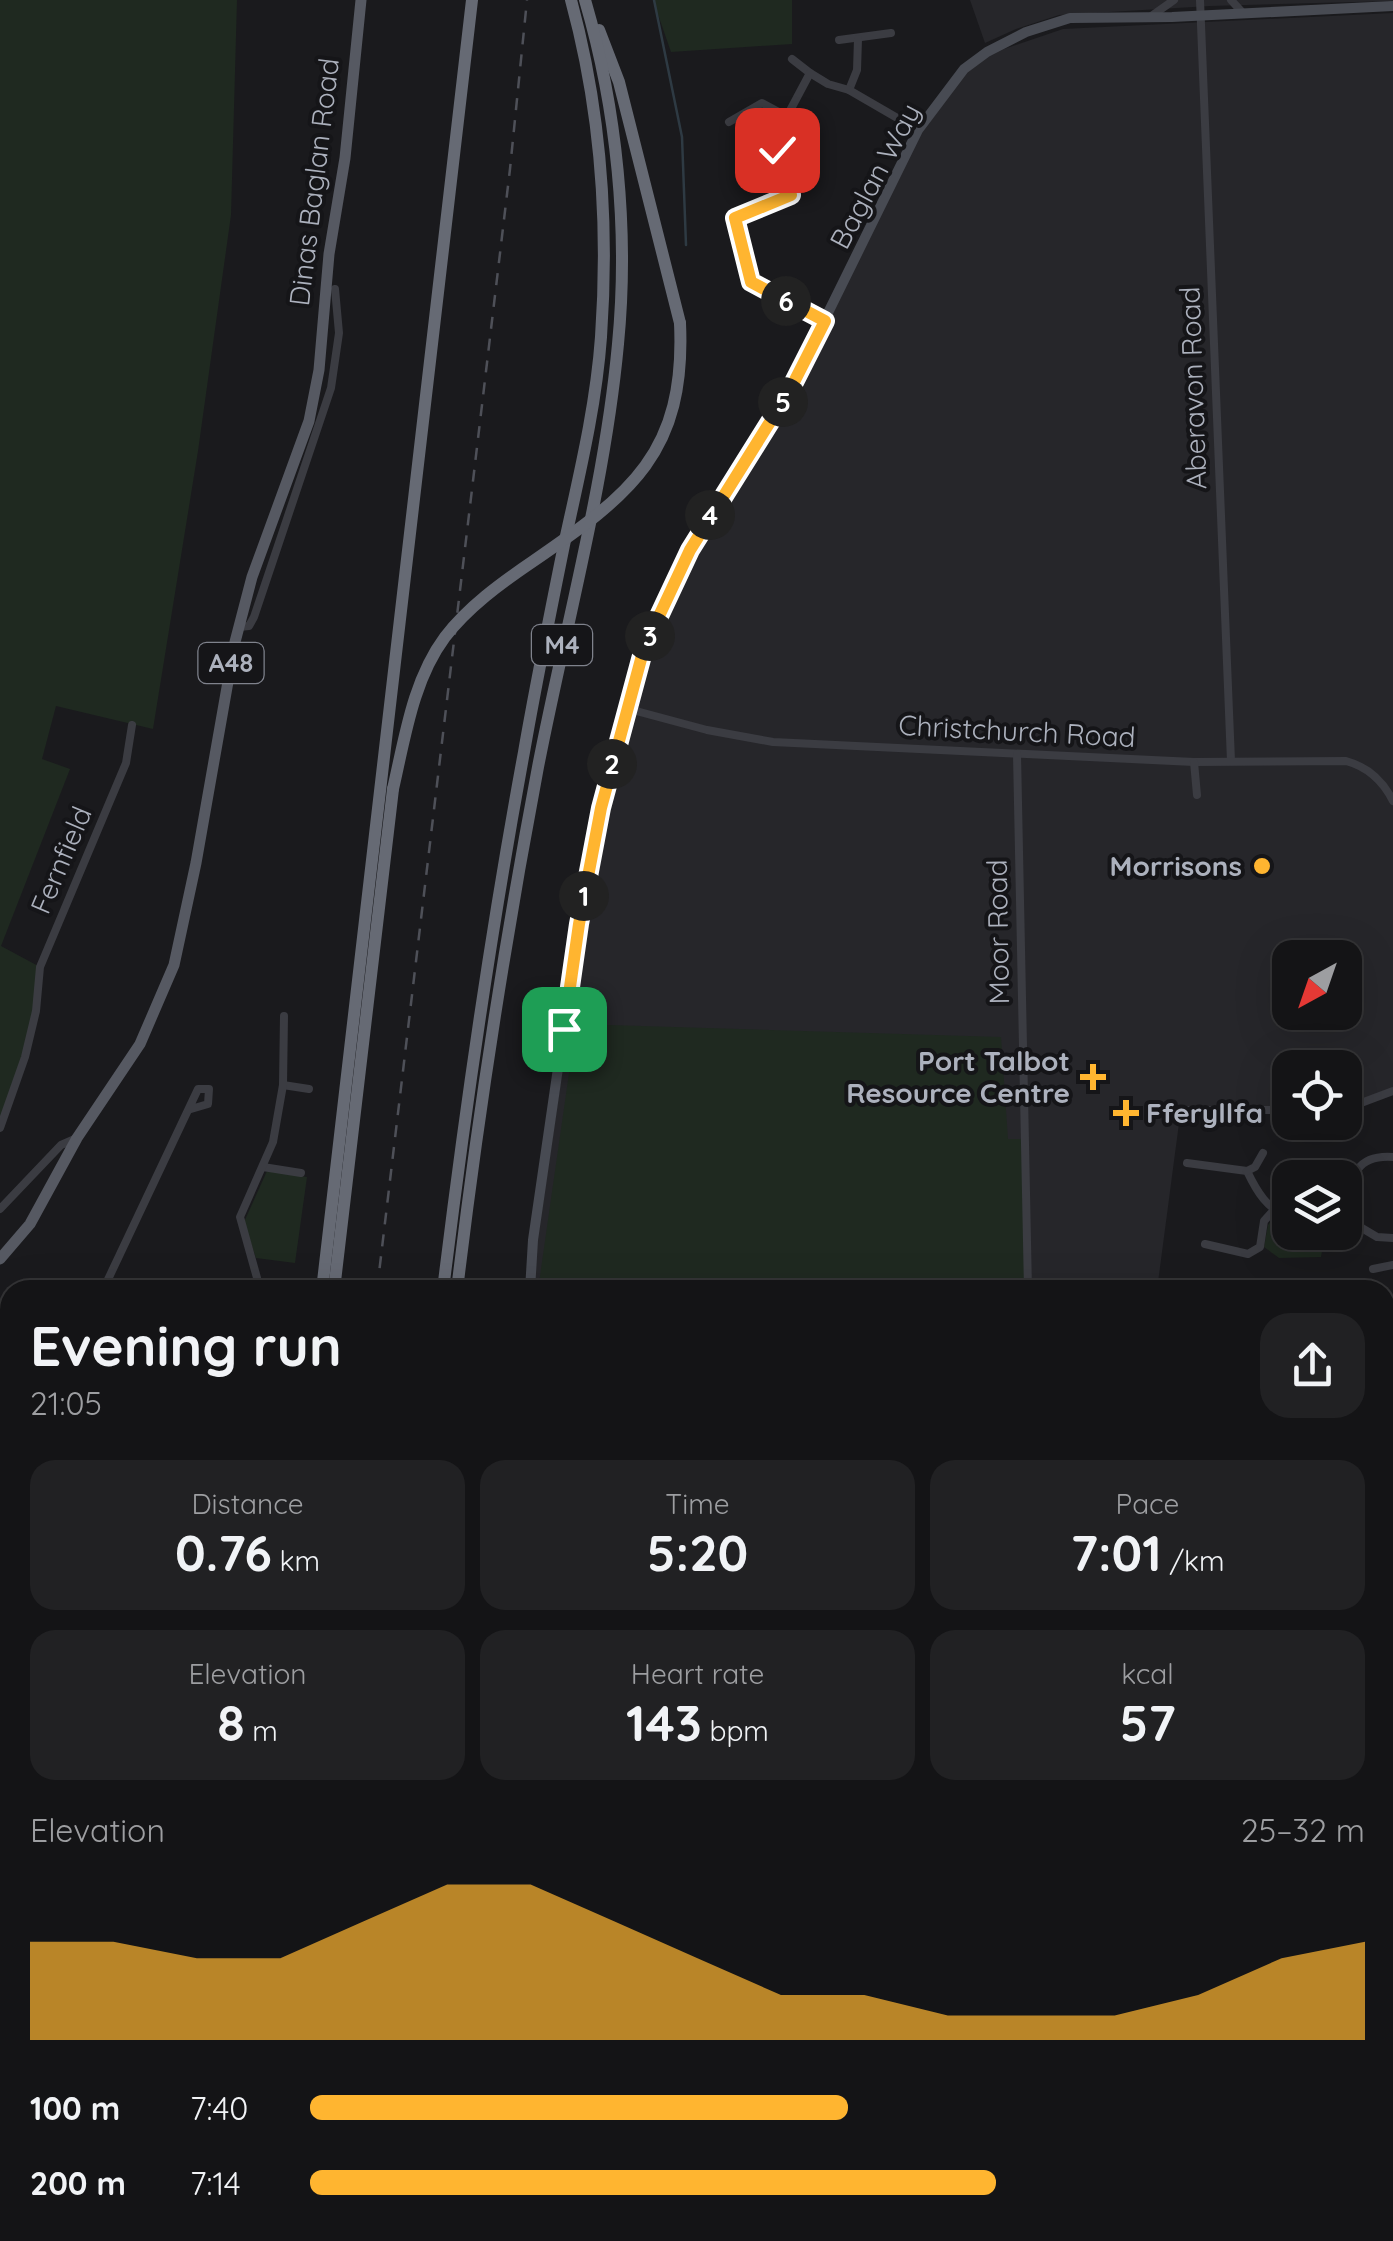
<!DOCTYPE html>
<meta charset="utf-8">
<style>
:root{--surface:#141416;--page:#212123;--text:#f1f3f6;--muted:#9d9ea1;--line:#333335;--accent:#ffb530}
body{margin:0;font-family:Quicksand,sans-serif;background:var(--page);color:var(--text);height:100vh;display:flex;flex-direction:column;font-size:38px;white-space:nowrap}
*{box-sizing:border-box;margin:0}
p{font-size:32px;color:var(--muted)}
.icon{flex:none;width:55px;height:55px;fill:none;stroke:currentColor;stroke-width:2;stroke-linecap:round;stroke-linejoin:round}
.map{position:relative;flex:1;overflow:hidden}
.panel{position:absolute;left:0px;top:1280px;width:1395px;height:962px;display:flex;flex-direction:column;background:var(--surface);border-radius:30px 30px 0 0;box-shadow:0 10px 40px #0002,0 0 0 2px var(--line)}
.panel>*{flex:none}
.needle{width:65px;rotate:220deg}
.buttons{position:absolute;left:1272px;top:940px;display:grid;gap:20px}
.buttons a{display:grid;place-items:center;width:90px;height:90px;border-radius:20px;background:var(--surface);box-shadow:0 10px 40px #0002,0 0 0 2px var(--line);font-size:50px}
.pin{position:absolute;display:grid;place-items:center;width:85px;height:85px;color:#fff;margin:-42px;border-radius:20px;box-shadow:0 5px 15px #0006}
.km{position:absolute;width:50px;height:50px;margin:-25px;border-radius:50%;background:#222;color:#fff;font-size:28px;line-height:50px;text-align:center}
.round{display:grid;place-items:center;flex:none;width:105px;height:105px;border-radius:30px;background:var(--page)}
.head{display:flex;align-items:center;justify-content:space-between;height:170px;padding:0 30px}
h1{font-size:55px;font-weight:700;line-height:75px}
.stats{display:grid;grid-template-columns:repeat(3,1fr);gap:15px;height:170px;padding:10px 30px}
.stats div{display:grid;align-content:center;border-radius:25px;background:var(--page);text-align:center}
.stats b{font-size:50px;font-weight:700}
.stats small{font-size:28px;font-weight:400}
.stats p{font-size:28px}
.chart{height:280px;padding:20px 30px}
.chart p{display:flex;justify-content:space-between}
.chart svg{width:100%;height:180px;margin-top:10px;fill:var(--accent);opacity:.7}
ul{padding:0 30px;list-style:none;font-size:32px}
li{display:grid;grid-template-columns:160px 120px 1fr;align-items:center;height:75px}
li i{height:25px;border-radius:12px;background:var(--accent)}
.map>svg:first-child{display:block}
.built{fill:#26262a;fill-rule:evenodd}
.green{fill:#1f2920}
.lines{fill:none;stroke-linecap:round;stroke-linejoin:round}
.stream{stroke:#2e3a43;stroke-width:2.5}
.street{stroke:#3b3c42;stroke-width:8}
.secondary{stroke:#484b53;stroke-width:10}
.primary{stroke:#565962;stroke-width:11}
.highway{stroke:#666a74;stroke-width:12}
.rail{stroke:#4e5058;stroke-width:2.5;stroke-dasharray:12 10;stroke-linecap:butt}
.highway-bridge{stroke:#666a74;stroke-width:12}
.route-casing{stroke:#fff;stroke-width:20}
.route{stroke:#ffb530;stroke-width:12}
.poi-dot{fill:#ffb530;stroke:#151518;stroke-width:4}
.labels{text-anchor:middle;stroke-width:8;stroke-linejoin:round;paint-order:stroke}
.shield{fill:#151518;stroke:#7f828c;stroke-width:2.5}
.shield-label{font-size:25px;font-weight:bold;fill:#acb1bd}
.street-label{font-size:28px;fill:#acb1bd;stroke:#151518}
.poi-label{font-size:28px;font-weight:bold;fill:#acb1bd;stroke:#151518;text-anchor:end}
</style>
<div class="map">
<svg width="1393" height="2241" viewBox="0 0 1393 2241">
<rect width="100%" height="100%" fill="#1a1a1d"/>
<g class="built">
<polygon points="970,0 1393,0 1393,1 1210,6 1059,15 1016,29 985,43"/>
<path d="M1393,13V1092L1345,1109V1068H1290V1110L1181,1108L1157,1290H530L601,808L644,648L690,549L759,443L918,130L964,69L1004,49L1063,29ZM1290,958H1345V1012H1290Z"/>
<polygon points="1393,2006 1393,2241 1171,2241 1177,2232 1385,2232 1385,2007"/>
<polygon points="361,2232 735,2232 737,2241 360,2241"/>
<polygon points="847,2232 857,2235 862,2232 1138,2233 1132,2241 771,2241 770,2233"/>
</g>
<g class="green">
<polygon points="0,0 237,0 231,215 198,451 153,729 56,706 42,759 70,769 1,946 40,967 36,1011 0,1125"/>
<polygon points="653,0 792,0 792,44 671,52"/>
<polygon points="576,1024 1001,1037 1008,1139 1025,1139 1028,1290 538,1290"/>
<polygon points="267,1171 307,1177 295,1263 256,1258 244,1222"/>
<polygon points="1276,1216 1290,1222 1290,1232 1325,1233 1321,1257 1279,1258 1264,1247 1268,1225"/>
</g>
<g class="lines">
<polyline class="stream" points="654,0 682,137 686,245"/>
<g class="street">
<polyline points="1200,0 1231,761"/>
<polyline points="1231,0 1242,12"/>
<polyline points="1150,17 1174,0"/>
<polyline points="839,40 891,33"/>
<polyline points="792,59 810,73"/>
<polyline points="849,90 857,70 858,39"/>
<polyline points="729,122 762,103 788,117"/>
<polyline points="825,321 751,282 736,215 791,195 777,150 777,135 810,73 828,84 849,90 918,130"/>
<polyline points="239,627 249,626 254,617 331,388 339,333 335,289"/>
<path d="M625,708L707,730L773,742L1194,762L1346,761C1368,767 1383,781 1393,801"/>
<polyline points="1017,754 1028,1290"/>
<polyline points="1194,762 1197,795"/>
<polyline points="283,1085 309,1089"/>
<polyline points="1345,1109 1393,1091"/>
<polyline points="1155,1110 1290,1110"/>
<polyline points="0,1128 25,1057 36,1011 40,967 126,763 132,725"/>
<path d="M1187,1163L1247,1171C1257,1192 1267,1209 1290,1218"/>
<polyline points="263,1167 301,1173"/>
<polyline points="1247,1171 1255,1167 1263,1153"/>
<polyline points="0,1209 61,1145 77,1138"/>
<polyline points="1345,1218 1377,1237 1393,1238"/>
<path d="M1346,1218C1352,1185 1349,1154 1393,1157"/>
<polyline points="1205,1244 1248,1254 1260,1247 1264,1221 1273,1211"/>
<polyline points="1373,1269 1393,1265"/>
<polyline points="103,1290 198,1089 209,1089 208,1104 191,1109"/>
<polyline points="258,1290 259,1285 240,1217 273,1142 283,1085 284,1016"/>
<polyline points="0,1352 10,1339"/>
<polyline points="1385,1359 1393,1354"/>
<polyline points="1385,1423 1393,1423"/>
<polyline points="0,1431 10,1433"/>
<polyline points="0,1513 10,1514"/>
<polyline points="1385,1533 1393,1534"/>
<polyline points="1392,1573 1393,1573"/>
<polyline points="0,1622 10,1623"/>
<polyline points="1385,1624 1393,1626"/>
<polyline points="0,1724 10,1634"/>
<polyline points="0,1737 10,1806"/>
<polyline points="860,2241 867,2232"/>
<polyline points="1015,2241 1021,2232"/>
</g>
<g class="secondary">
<polyline points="530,1290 533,1240 579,924 601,808 644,648 690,549 790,390 918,130 964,69 987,52 1026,32 1070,18 1172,17 1393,6"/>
<polyline points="1385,1774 1393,1759"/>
<polyline points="1385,1981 1393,1980"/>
<polyline points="0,2158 10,2154"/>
<polyline points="739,2232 741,2241"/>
<polyline points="751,2232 753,2241"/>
</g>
<g class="primary">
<polyline points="0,1259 30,1224 77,1138 140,1044 174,965 196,863 235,642 252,577 309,421 319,370 329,254 345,158 361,0"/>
<polyline points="1385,1829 1393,1818"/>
<polyline points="1385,1849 1393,1840"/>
<polyline points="0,1956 10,1983"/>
<polyline points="53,2241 53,2232"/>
<polyline points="70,2241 72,2232"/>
</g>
<g class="highway">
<polyline points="599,30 619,82 680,323"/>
<polyline points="322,1290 472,0"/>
<polyline points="334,1290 393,789"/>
<path d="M443,1290C465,1110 491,930 524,752C536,683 550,614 564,545C579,476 596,407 601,337C609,223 601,110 571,0"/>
<path d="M457,1290C478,1115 505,941 538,767C565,628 605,485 618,344C629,231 617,109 585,0"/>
<polyline points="333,2241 334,2232"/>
<polyline points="344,2241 345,2232"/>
</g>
<g class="rail">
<polyline points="377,1290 510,169 527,0"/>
<polyline points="269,2241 270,2232"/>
</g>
<path class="highway-bridge" d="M393,789C405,737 413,680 445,637C468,607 501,583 532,562C631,494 686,453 680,323"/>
</g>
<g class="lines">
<g class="route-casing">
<polyline id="route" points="564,1029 579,924 601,808 644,648 690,550 790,390 825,321 751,282 735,218 791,195 777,150"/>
</g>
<use href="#route" class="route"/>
</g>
<g class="poi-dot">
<circle cx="1262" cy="866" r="10"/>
<path d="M1088 1062h10v10h10v10h-10v10h-10v-10h-10v-10h10z"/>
<path d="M1121 1098h10v10h10v10h-10v10h-10v-10h-10v-10h10z"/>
</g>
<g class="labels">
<g class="shield">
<rect x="532" y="625" width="60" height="40" rx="8"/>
<rect x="198.5" y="643" width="65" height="40" rx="8"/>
</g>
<g class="shield-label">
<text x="562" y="654">M4</text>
<text x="231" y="672">A48</text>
</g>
<g class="street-label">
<text transform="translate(875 176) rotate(-62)" y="10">Baglan Way</text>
<text transform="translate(314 182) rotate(-83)" y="10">Dinas Baglan Road</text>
<text transform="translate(1193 388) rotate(-92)" y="10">Aberavon Road</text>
<text transform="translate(1017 731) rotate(3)" y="10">Christchurch Road</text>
<text transform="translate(61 860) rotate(-67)" y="10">Fernfield</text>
<text transform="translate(998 932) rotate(-91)" y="10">Moor Road</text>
</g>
<g class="poi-label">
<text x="1242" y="876">Morrisons</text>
<text x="1070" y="1071">Port Talbot<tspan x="1070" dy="32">Resource Centre</tspan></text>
<text x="1146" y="1123" text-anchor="start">Fferyllfa</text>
</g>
</g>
</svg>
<div class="buttons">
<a><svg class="needle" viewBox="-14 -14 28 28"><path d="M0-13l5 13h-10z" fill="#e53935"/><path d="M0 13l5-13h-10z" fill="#9d9ea1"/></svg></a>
<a><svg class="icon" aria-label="locate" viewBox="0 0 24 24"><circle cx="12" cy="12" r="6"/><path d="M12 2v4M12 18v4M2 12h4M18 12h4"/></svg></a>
<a><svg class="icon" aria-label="layers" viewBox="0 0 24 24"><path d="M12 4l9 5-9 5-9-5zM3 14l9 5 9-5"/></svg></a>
</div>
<div class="pin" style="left:564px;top:1029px;background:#1e9e55"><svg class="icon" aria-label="arrive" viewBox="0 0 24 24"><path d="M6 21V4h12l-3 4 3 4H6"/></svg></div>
<div class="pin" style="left:777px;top:150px;background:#d93025"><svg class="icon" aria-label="check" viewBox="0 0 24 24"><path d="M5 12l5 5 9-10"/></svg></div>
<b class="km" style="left:584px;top:896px">1</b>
<b class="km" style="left:612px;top:764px">2</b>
<b class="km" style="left:650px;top:636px">3</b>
<b class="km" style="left:710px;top:515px">4</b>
<b class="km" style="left:783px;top:402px">5</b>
<b class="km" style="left:786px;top:301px">6</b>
<section class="panel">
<div class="head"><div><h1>Evening run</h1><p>21:05</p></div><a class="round"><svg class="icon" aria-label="share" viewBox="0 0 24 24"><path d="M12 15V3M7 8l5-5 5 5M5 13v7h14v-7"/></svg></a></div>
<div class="stats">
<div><p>Distance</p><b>0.76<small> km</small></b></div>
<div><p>Time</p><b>5:20</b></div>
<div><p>Pace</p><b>7:01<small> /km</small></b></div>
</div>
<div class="stats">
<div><p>Elevation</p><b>8<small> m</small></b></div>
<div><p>Heart rate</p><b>143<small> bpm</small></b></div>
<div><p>kcal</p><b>57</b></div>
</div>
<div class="chart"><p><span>Elevation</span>25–32 m</p>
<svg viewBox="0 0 160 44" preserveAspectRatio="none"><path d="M0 44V20L10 20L20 24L30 24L40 15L50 6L60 6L70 15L80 24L90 33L100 33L110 38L120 38L130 38L140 33L150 24L160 20V44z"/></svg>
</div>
<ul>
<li><b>100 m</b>7:40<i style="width:51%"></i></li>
<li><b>200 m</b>7:14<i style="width:65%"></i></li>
</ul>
</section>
</div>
